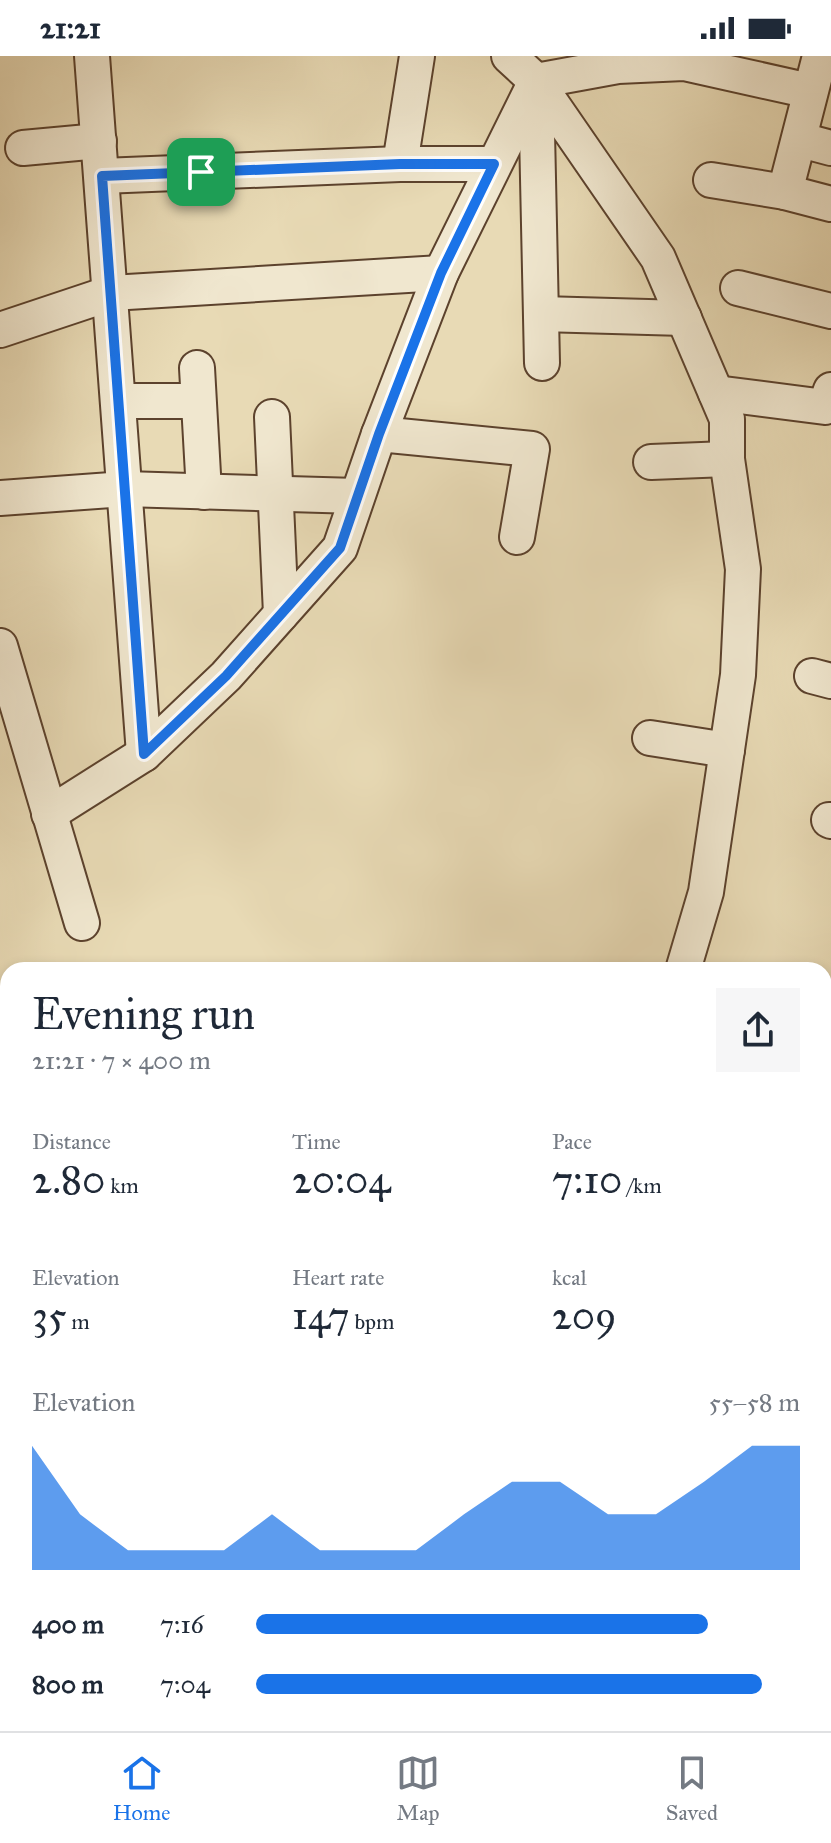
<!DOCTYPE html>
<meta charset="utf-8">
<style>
:root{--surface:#fff;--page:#f6f6f7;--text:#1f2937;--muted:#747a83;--line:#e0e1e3;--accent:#1a73e8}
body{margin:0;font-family:"IM FELL Great Primer",serif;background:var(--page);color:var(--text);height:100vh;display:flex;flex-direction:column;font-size:30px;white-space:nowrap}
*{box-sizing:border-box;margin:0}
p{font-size:26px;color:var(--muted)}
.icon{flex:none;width:44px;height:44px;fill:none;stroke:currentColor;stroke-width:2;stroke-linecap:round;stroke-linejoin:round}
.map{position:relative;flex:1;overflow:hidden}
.side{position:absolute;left:0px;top:906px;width:832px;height:770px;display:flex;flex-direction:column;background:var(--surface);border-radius:24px 24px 0 0;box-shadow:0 4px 12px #0003}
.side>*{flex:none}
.pin{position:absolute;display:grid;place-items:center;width:68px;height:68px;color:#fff;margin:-34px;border-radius:16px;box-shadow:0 4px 12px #0006}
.round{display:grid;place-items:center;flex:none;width:84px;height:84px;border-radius:0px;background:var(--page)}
.summary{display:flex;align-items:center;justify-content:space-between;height:136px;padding:0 32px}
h1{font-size:44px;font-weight:600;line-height:60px}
.metrics{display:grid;grid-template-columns:repeat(3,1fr);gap:12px;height:136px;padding:8px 32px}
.metrics div{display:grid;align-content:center}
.metrics b{font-size:40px;font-weight:600}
.metrics small{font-size:22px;font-weight:400}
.metrics p{font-size:22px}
.chart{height:224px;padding:16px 32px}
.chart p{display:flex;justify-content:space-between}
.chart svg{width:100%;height:144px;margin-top:8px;fill:var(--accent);opacity:.7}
ul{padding:0 32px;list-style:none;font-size:26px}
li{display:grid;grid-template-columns:128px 96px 1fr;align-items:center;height:60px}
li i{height:20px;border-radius:10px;background:var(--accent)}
.status{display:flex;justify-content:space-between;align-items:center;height:56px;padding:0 40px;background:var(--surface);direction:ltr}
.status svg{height:22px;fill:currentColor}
.dock{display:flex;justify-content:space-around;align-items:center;height:112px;border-top:2px solid var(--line);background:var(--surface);font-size:22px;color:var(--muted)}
.dock a{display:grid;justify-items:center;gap:4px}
.dock .selected{color:var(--accent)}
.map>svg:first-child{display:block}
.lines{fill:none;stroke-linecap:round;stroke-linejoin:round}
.minor-casing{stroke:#5c422d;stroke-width:38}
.path{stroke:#2e0f00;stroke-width:5;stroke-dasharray:2 4;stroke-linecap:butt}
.minor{stroke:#f0e7cf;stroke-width:34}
.route-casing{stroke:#fff;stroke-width:16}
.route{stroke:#1a73e8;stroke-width:10}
</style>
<div class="status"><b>21:21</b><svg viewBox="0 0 49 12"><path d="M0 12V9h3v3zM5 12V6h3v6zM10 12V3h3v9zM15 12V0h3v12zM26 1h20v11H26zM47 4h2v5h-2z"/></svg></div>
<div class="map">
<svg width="831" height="1675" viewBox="0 0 831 1675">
<rect width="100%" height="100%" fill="#e8dab5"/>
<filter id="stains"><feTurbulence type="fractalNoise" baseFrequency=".0025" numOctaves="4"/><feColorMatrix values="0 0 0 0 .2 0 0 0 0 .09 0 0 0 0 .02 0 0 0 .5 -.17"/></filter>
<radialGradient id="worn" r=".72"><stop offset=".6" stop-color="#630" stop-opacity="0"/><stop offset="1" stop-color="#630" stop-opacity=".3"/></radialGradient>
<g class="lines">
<g class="minor-casing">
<g id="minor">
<polyline points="92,0 144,698"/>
<polyline points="509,0 536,25 658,202 727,363 727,403 743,513 738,619 706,836 683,914"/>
<polyline points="536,25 618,10 684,7 810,35"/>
<polyline points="536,30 542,307"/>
<polyline points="801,84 831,92"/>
<polyline points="23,92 99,85"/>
<polyline points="400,108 417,0"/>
<polyline points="102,120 400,108 494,108"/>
<polyline points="711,124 785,136 831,148"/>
<polyline points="785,136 820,0"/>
<polyline points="738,232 831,255"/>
<polyline points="541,258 684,262"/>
<polyline points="0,274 111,237 441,217"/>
<polyline points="197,312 204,436"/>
<polyline points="716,337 825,351 831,334"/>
<polyline points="119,345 198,345"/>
<polyline points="272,361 281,558"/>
<polyline points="379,378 532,393 517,481"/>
<polyline points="651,406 727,403"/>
<polyline points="0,442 125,433 357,440"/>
<polyline points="0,590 82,867"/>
<polyline points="812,620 831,625"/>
<polyline points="650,682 727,694"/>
<polyline points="49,758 144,698 226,620 340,492 379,378 441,217 536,25"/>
<polyline points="829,764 831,765"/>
<polyline points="824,1130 831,1135"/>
<polyline points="824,1231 831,1236"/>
<polyline points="824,1421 831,1411"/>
<polyline points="824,1515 831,1517"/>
</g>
</g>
<g class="path">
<polyline points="824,953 831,941"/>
<polyline points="824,1004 831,1009"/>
</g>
<use href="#minor" class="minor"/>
</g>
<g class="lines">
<g class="route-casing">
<polygon id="route" points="400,108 494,108 441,217 379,378 340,492 226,620 144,698 102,120"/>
</g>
<use href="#route" class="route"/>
</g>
<rect width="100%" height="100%" filter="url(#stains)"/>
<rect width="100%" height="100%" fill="url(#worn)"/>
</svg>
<div class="pin" style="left:201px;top:116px;background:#1e9e55"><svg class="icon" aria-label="arrive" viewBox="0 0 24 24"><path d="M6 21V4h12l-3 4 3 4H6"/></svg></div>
<section class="side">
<div class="summary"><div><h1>Evening run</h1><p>21:21 · 7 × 400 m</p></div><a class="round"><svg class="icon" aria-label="share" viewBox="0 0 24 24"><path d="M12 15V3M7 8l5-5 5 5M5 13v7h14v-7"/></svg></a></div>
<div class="metrics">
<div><p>Distance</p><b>2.80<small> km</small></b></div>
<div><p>Time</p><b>20:04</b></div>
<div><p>Pace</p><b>7:10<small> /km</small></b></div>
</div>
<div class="metrics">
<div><p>Elevation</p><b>35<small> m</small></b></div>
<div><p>Heart rate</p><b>147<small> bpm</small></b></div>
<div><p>kcal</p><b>209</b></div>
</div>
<div class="chart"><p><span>Elevation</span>55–58 m</p>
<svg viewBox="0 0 160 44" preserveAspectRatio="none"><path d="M0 44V6L10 27L20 38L30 38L40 38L50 27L60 38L70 38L80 38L90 27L100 17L110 17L120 27L130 27L140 17L150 6L160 6V44z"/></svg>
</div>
<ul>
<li><b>400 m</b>7:16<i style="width:83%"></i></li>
<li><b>800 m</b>7:04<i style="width:93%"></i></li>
</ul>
</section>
</div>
<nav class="dock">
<a class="selected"><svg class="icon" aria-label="home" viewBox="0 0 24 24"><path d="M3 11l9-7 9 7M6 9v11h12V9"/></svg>Home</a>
<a><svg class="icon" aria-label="map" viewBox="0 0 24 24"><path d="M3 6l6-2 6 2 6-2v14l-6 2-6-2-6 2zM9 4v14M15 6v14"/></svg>Map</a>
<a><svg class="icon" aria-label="saved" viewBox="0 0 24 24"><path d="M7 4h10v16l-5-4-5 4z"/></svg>Saved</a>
</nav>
